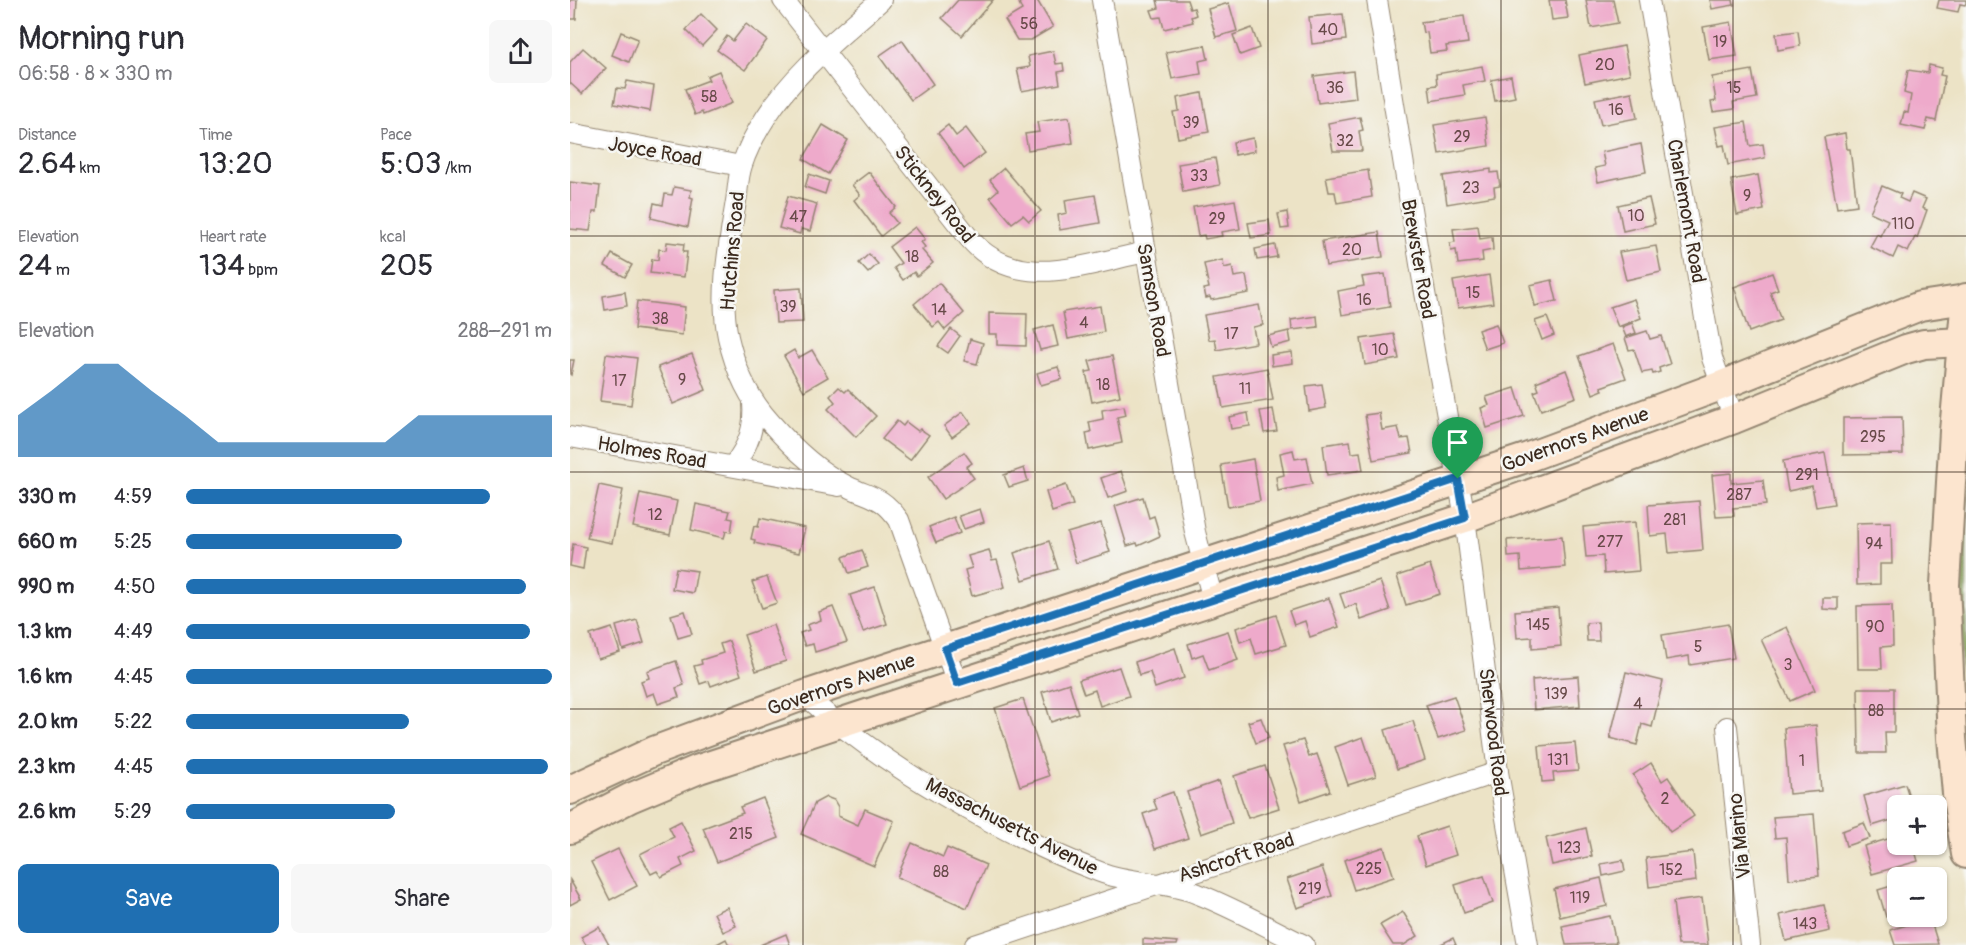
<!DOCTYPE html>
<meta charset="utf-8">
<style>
:root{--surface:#fff;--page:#f7f7f7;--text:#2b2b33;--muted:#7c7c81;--accent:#1f6fb2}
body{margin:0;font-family:Pangolin,sans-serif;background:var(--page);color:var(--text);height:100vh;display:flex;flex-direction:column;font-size:22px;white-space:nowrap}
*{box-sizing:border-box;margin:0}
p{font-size:20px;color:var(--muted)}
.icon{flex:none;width:33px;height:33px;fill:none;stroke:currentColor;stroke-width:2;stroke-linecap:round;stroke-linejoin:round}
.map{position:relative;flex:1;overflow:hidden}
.panel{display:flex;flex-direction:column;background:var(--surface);width:570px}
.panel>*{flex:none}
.fabs{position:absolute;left:1317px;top:795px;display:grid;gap:12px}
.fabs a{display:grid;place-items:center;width:60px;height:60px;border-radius:9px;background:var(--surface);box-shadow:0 2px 4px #0004;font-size:30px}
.pin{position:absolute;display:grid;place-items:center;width:51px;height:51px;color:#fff;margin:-62px -26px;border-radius:50% 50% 50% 0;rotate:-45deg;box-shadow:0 0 6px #0007}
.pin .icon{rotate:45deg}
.round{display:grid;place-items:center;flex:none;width:63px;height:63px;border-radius:9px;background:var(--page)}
.headline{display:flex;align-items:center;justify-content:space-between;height:102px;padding:0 18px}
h1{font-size:33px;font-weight:600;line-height:45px}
.metrics{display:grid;grid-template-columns:repeat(3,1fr);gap:9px;height:102px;padding:6px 18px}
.metrics div{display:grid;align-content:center}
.metrics b{font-size:30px;font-weight:600}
.metrics small{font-size:16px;font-weight:400}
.metrics p{font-size:16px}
.chart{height:168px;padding:12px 18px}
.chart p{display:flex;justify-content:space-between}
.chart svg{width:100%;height:108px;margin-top:6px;fill:var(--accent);opacity:.7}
.cta{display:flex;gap:12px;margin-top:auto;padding:12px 18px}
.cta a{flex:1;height:69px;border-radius:9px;background:var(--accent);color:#fff;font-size:24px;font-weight:600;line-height:69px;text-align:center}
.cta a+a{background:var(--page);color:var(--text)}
ul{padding:0 18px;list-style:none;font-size:20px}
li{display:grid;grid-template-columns:96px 72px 1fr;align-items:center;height:45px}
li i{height:15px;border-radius:8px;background:var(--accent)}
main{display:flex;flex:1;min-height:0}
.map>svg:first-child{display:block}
.forest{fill:#86a457;stroke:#60673a;stroke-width:1.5}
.building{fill:#eeaacb}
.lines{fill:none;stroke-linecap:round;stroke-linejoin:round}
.street-casing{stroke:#948672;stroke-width:22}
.secondary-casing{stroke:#948672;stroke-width:32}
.street{stroke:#fff;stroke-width:20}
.secondary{stroke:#fce5cf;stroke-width:28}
.route-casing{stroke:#fff;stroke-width:12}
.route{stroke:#1f6fb2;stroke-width:8}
.grid{fill:none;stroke:#3b2a1e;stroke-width:1.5;stroke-opacity:0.55}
.labels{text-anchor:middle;stroke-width:5;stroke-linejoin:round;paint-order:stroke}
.number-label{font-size:16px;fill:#684a49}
.street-label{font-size:20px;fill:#3b2a1e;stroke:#f6f6f2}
</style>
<main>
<section class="panel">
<div class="headline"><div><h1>Morning run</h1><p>06:58 · 8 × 330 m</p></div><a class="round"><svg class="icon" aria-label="share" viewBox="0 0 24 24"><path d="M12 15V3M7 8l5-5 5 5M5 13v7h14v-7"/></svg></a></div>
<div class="metrics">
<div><p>Distance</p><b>2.64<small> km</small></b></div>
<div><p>Time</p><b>13:20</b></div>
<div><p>Pace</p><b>5:03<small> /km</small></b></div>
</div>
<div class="metrics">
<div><p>Elevation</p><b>24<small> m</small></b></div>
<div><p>Heart rate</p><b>134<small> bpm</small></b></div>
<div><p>kcal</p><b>205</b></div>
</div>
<div class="chart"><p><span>Elevation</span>288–291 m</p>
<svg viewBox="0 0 160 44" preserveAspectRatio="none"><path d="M0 44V27L10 17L20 6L30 6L40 17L50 27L60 38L70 38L80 38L90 38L100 38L110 38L120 27L130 27L140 27L150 27L160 27V44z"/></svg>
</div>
<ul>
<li><b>330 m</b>4:59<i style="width:83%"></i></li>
<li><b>660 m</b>5:25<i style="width:59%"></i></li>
<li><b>990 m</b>4:50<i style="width:93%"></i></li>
<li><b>1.3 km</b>4:49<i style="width:94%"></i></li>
<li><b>1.6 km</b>4:45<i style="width:100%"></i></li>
<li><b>2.0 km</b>5:22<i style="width:61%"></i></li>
<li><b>2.3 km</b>4:45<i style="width:99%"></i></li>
<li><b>2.6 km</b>5:29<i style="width:57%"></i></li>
</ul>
<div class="cta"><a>Save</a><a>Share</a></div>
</section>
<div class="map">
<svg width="1396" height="945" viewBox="0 0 1396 945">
<rect width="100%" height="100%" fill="#f6f6f2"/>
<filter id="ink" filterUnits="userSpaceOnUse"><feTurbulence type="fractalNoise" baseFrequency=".0167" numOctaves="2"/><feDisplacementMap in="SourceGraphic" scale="12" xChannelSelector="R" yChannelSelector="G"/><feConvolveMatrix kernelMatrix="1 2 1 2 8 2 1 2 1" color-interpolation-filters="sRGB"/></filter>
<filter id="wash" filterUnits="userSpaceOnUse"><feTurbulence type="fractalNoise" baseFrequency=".008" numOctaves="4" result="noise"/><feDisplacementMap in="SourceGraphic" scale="24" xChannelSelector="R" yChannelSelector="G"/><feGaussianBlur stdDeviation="1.35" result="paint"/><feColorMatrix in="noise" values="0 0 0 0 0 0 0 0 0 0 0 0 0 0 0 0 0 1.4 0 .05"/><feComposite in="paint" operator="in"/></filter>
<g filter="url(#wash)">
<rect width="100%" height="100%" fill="#ece3c6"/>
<polygon class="forest" points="1396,455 1396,754 1390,642 1390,550"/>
<g id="blocks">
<g class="building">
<polygon points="0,0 7,0 6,19 0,19"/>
<polygon points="388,0 423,0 392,36 372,18"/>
<polygon points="454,0 467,0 483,27 461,40 447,40 435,20 452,10 449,3"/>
<polygon points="587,0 617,0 620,9 624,8 626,15 621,17 623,22 594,29 591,17 584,18 581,10 589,8"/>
<polygon points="979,0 995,0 998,18 982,20"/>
<polygon points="1016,0 1043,0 1048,23 1021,28"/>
<polygon points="1140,0 1163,0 1164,5 1142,9"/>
<polygon points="1369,0 1396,0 1396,3 1395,5 1390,4 1388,12 1367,8"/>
<polygon points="659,3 667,31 646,37 638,9"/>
<polygon points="131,14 147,30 132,46 116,30"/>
<polygon points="773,14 776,40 742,44 739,17"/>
<polygon points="894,16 898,43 876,46 877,51 860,53 857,32 853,33 851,22"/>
<polygon points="1161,22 1167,56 1139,60 1133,27"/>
<polygon points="176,24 197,40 175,70 147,50 157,36 163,41"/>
<polygon points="682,28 689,48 670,55 663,35"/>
<polygon points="1228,31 1230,46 1208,50 1206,34"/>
<polygon points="51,32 68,39 59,62 42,55"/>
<polygon points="332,40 363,84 341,100 309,56"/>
<polygon points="635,45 638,59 629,61 631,74 602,79 596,52"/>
<polygon points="1054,46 1060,74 1015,83 1009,55"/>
<polygon points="13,48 36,68 12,94 0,83 0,62"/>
<polygon points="483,51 486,64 493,63 494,71 488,72 490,84 452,91 447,69 460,67 458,56"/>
<polygon points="1359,65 1372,68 1370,75 1375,76 1366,121 1358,119 1355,130 1331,125 1334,112 1338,113 1341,95 1334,93 1338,70 1358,73"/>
<polygon points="912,66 915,81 893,85 895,95 861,101 859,86 867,85 866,74"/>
<polygon points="1182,70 1187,98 1163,102 1164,109 1143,112 1141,102 1146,101 1142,77"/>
<polygon points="149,71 162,103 133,115 132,112 125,115 115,89 139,80 137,76"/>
<polygon points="783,71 786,98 748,103 744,76"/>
<polygon points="941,76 945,97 925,101 921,80"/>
<polygon points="57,81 84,86 80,111 44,104 47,88 55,89"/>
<polygon points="1062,92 1067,118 1031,125 1025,99"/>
<polygon points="632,93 639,132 608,138 603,112 609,111 607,98"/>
<polygon points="499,117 503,143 458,150 455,134 469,132 467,122"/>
<polygon points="790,117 793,130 789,131 792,151 763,151 758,123"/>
<polygon points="915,117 919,146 869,154 864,125"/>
<polygon points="1176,122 1180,146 1193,144 1195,158 1158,165 1154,145 1149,146 1145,127"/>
<polygon points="253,125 278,140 258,174 233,159"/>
<polygon points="378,125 386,136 396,128 415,153 394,169 368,133"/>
<polygon points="1275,133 1277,149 1280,149 1287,205 1267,208 1254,137"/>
<polygon points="683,138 685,151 665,155 663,142"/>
<polygon points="1071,144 1076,172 1028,182 1025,168 1035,166 1032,152"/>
<polygon points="645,158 650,185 613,192 608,164"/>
<polygon points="434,168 471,211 459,221 453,215 442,223 420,197 428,190 420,180"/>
<polygon points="921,169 921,173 928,172 930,186 924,187 925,196 877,204 873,176"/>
<polygon points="798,170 802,197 767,203 765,192 759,192 756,177"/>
<polygon points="299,172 326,207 319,213 327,223 311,236 284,200 290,195 282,185"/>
<polygon points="239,174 259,181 255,194 235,187"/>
<polygon points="1188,175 1194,210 1167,215 1161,180"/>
<polygon points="0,182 30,186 27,212 23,212 20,231 0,229"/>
<polygon points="1312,186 1331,194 1329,198 1338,202 1342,193 1356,199 1352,208 1357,210 1347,238 1345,237 1338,252 1328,247 1323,258 1300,247 1307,234 1310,236 1318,220 1300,212"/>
<polygon points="104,187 121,190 120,197 123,198 118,227 81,218 84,203 93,205 95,194 102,195"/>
<polygon points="525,195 530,223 490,230 488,215 497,213 495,200"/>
<polygon points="218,196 247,204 240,231 231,229 230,234 209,228"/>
<polygon points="1079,198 1085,224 1053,231 1048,205"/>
<polygon points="665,200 670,229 651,232 652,236 635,239 634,235 628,236 623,207"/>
<polygon points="717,212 719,228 711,229 708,214"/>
<polygon points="699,220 701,235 681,238 678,223"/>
<polygon points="908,226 910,239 922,237 923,250 912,252 913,261 888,264 886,250 881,251 880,243 885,242 883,229"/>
<polygon points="345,227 355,239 351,242 355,247 352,250 363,263 347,276 344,272 333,280 324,268 331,263 319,247"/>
<polygon points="809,232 813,257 756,266 752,241"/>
<polygon points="97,242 114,244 113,252 117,252 114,277 80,273 82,259 88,260 89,249 96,250"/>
<polygon points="705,245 707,257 687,260 685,249"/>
<polygon points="1086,246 1091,272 1056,280 1049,252"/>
<polygon points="42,254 62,265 55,277 35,266"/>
<polygon points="299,254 308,264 298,273 289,263"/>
<polygon points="653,260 654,268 662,266 664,277 676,275 679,293 641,300 640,297 636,298 634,289 639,288 634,264"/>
<polygon points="1202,273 1208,289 1200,292 1211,320 1179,332 1164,287"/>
<polygon points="815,274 820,307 772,315 768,291 794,286 792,277"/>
<polygon points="919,275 923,303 888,308 883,281"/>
<polygon points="982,280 987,301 965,306 960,285"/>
<polygon points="369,283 394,313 375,330 369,322 363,327 344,304"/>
<polygon points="231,288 233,322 206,323 204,290"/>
<polygon points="55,292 57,306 35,310 33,296"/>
<polygon points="1064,299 1071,318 1048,327 1040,307"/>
<polygon points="67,301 115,307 112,335 64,329"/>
<polygon points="689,305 693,325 683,327 686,343 647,350 645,339 639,340 634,315"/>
<polygon points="530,306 534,332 498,339 493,312"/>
<polygon points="419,313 457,314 456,346 427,345 427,334 419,334"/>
<polygon points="747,316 748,327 722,330 721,320"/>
<polygon points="977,317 984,335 972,340 965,321"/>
<polygon points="1062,323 1066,333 1056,337 1052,327"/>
<polygon points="926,324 933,343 915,349 908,330"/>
<polygon points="483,325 488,346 470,350 464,330"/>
<polygon points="381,329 390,336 378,353 368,346"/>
<polygon points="719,331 721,342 701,347 698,336"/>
<polygon points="1077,331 1080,339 1091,336 1100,364 1089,368 1090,372 1083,374 1082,371 1072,373 1064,349 1059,350 1055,338"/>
<polygon points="824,334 829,359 795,365 791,339"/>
<polygon points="400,339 413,343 407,364 394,361"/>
<polygon points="1043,344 1056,378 1031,387 1033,390 1023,394 1009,356"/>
<polygon points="224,350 228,358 242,350 258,377 234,391 214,356"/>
<polygon points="722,352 723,363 702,366 701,355"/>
<polygon points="36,354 67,358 61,405 30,401"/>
<polygon points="122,354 136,390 103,404 88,367"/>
<polygon points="542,356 550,396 522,402 516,372 522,371 519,361"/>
<polygon points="0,360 4,360 1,375 0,374"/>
<polygon points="488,367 492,379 471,385 467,373"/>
<polygon points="697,368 703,400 653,408 647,377"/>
<polygon points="996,370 1006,397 971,410 964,392 969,390 966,382"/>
<polygon points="752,384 756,408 739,411 736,386"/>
<polygon points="269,387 275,392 278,389 306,416 286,437 258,409 265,402 260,396"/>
<polygon points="945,388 954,416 917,428 911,408 919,405 916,397"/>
<polygon points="554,406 556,415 547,417 552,443 519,450 516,433 521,432 519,422 533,419 532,410"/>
<polygon points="703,409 707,431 694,433 690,411"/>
<polygon points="393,412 401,423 382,437 374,426"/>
<polygon points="678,413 680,426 661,429 659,417"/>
<polygon points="809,413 812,430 828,427 831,439 839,438 842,453 803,460 795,415"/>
<polygon points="1332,417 1333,454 1273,455 1273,418"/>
<polygon points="327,421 333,426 336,422 348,431 350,429 359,435 340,460 312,439"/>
<polygon points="780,441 782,453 790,452 793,470 757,475 753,445"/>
<polygon points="723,450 725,459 737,457 742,484 708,491 706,477 714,475 710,453"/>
<polygon points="394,452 402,463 396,467 404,478 373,499 358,477"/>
<polygon points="1255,453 1264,504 1246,507 1242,486 1218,491 1213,461"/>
<polygon points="683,459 690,501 658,507 651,465"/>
<polygon points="454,468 458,481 439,487 434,475"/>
<polygon points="551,471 558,491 538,498 531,478"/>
<polygon points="1161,473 1161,483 1193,480 1196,505 1163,508 1164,516 1146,517 1142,475"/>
<polygon points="29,485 53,490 42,543 17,538"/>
<polygon points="496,485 503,505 482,512 476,492"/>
<polygon points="70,493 107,501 100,535 63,527"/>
<polygon points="573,497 579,518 584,516 590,536 568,546 567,543 557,546 545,506"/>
<polygon points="1129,501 1133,550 1099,553 1097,534 1080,536 1078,505"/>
<polygon points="126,504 160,511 158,518 163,519 161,532 156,531 154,538 121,530"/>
<polygon points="410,509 414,522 394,529 389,516"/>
<polygon points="384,517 390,533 366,543 359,527"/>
<polygon points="190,518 235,528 229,553 184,543 185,540 181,539 184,526 188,527"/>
<polygon points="1065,522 1069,571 1034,574 1033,556 1016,557 1013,527"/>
<polygon points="1321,522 1322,564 1310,564 1310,584 1287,585 1286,523"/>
<polygon points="531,523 540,552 506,563 497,533"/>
<polygon points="992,536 995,567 951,571 950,556 938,557 937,540"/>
<polygon points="479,541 488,569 453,580 444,553"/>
<polygon points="3,544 16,547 13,569 0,566"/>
<polygon points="292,550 298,567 279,573 273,557"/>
<polygon points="419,550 422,561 427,560 435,587 402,596 395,570 402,568 398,556"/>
<polygon points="860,565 870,594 836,605 827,576"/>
<polygon points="106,568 127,571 123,593 102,589"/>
<polygon points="197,577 207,603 192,608 182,582"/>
<polygon points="810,581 820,610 791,620 786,604 775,608 770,594"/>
<polygon points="305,587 317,624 293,632 280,595"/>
<polygon points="759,598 769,627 740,637 735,621 724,625 719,611"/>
<polygon points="1253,598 1268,598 1268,610 1253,609"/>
<polygon points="1322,605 1323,646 1311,647 1312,669 1288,669 1287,606"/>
<polygon points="263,607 277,642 245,652 243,644 235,646 230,633 239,630 237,625 251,620 249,612"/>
<polygon points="988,607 991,646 962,649 962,637 947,638 945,611"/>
<polygon points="115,611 122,634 108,638 101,615"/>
<polygon points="706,615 716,645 686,654 681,638 670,642 666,628"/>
<polygon points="67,620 74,643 53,650 46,626"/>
<polygon points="1028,622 1029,641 1017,641 1016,623"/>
<polygon points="1158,624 1164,658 1120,665 1119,656 1096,660 1092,635"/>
<polygon points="203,625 216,661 186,671 174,635"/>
<polygon points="1217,627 1245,690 1220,701 1191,639"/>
<polygon points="42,628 50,652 28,659 20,635"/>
<polygon points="658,631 668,660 639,670 633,654 622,658 618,644"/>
<polygon points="159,641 171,675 141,686 139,681 130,684 124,666 132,664 131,660 153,653 150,644"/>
<polygon points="605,648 614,678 585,688 580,672 569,675 565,662"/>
<polygon points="106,661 114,685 106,688 109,697 88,704 84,693 76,696 71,681 79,678 77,671"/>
<polygon points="549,667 559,696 530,706 525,690 514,694 509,680"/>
<polygon points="1056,672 1093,681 1082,727 1072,724 1067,745 1040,738"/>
<polygon points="1008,676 1010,706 964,710 962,680"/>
<polygon points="499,683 508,713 481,722 472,692"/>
<polygon points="1288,688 1324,688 1324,732 1315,732 1316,753 1289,753"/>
<polygon points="884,696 896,730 868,739 856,705"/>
<polygon points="453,699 479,776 450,786 425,708"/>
<polygon points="691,718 699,738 686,743 678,722"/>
<polygon points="843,721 855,760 827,769 815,730"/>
<polygon points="1246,725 1251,791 1219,794 1214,728"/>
<polygon points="793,737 806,776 778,785 765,747"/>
<polygon points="733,740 739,757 747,754 760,791 731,801 713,746"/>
<polygon points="1005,743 1008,771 983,773 984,781 972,782 969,746"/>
<polygon points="1081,763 1092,781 1098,777 1124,816 1100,832 1063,775"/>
<polygon points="695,766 709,808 678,818 664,776"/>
<polygon points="649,781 662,823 631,834 617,792"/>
<polygon points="1335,784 1342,806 1328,806 1328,818 1302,826 1294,796"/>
<polygon points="603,792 618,838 585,849 573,814 587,809 583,799"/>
<polygon points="256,797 264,800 268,807 268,816 288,825 295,809 324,821 304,866 231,834 245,803"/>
<polygon points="193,798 209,838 147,862 133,828 173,813 170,807"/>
<polygon points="1244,814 1249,876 1219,879 1216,837 1205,838 1203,817"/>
<polygon points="111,821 126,851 110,859 113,866 91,877 87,871 81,874 70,854 104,837 99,827"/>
<polygon points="1294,823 1300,838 1276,846 1272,831"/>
<polygon points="877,826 886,855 856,865 847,836"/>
<polygon points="1016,828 1022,856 982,865 976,838"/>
<polygon points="1328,836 1328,844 1343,844 1348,861 1302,874 1294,846"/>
<polygon points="342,843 373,857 377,848 416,865 397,908 327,877"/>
<polygon points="814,847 824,877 784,890 774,860"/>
<polygon points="48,849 67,886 40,900 21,862"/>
<polygon points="1123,852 1126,881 1079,887 1076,858"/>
<polygon points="1053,860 1055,871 1033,876 1031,864"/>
<polygon points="752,867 762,896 727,908 717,879"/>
<polygon points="914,876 923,903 894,913 885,885"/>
<polygon points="1031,878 1037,906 990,917 984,889"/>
<polygon points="0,880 11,899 0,905"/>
<polygon points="1328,884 1328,913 1316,917 1308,890"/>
<polygon points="1132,898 1138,945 1108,945 1103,902"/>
<polygon points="1254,905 1260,931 1216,941 1210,915"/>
<polygon points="157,907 166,926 153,932 144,913"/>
<polygon points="833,912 848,936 834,945 823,945 810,925"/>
<polygon points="1040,916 1046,943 996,945 992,926"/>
<polygon points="1360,918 1368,944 1325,945 1320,930"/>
<polygon points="29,927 39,945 16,945 11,937"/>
<polygon points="216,934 220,945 190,945"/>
<polygon points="883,938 886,945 869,945"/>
<polygon points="156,939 159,945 145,945"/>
<polygon points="573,939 608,942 607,945 573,945"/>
</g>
</g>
</g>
<g filter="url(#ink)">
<use href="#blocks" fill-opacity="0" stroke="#948672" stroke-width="1.5"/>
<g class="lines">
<g class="street-casing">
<g id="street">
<path d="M213,0L399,238C446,294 515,264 576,252"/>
<path d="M311,0C270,37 227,69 196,117C187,131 177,149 172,165C168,176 168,190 166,201C159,245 149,294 158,337C165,368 179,399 200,422C221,446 248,472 277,486C301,498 311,495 329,520L387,683"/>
<polyline points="532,0 625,532 643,600"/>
<polyline points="807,0 851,270 895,518 928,772 958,945"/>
<polyline points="1079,0 1142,358 1164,419"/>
<polyline points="0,133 171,166"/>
<polyline points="0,437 269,486"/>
<path d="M163,466C179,445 185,428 183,402"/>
<path d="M235,695C309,764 435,836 530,872C561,884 597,881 628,894C664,908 699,928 734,945"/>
<polyline points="1157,727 1180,945"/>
<polyline points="405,945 928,772"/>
</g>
</g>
<g class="secondary-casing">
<g id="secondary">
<polyline points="1396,298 1384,431 1375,585 1382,738 1388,804 1396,854"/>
<polyline points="0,790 84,751 235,695 956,458 1150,386 1350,306 1396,299"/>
<polyline points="0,829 60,798 129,769 895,518 1164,419 1336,349 1354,344 1393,342"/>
</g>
</g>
<use href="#street" class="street"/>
<use href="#secondary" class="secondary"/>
</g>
</g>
<g class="lines" filter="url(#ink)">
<g class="route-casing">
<polygon id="route" points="888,479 895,518 387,683 375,649"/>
</g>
<use href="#route" class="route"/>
</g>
<path class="grid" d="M233,0V945M465,0V945M698,0V945M931,0V945M1163,0V945M0,236H1396M0,472H1396M0,709H1396"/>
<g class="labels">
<g class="number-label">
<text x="459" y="29">56</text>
<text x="758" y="35">40</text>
<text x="1150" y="47">19</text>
<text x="1035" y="70">20</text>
<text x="765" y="93">36</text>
<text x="1164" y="93">15</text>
<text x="139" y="102">58</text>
<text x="1046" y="115">16</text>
<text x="621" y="128">39</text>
<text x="892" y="142">29</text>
<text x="775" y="146">32</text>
<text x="629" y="181">33</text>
<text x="901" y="193">23</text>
<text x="1177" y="201">9</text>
<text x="1066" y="221">10</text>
<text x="228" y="222">47</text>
<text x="647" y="224">29</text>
<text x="1333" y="229">110</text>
<text x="782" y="255">20</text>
<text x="342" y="262">18</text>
<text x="903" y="298">15</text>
<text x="794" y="305">16</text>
<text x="218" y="312">39</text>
<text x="369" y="315">14</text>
<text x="90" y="324">38</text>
<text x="514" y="328">4</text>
<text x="661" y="339">17</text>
<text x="810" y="355">10</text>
<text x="112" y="385">9</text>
<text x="49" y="386">17</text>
<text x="533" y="390">18</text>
<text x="675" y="394">11</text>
<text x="1303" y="442">295</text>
<text x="1237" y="480">291</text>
<text x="1169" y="500">287</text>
<text x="85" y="520">12</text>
<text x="1105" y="525">281</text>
<text x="1040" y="547">277</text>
<text x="1304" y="549">94</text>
<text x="968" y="630">145</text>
<text x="1305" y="632">90</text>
<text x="1128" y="652">5</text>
<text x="1218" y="670">3</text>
<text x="986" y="699">139</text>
<text x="1068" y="709">4</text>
<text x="1306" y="716">88</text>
<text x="988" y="765">131</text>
<text x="1232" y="766">1</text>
<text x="1095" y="804">2</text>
<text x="171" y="839">215</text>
<text x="999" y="853">123</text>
<text x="799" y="874">225</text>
<text x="1101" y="875">152</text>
<text x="371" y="877">88</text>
<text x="740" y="894">219</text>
<text x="1010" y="903">119</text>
<text x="1235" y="929">143</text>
</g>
<g class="street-label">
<text transform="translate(85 151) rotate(10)" y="7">Joyce Road</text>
<text transform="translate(365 194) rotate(52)" y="7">Stickney Road</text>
<text transform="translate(1117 211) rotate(80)" y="7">Charlemont Road</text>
<text transform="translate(162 251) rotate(-85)" y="7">Hutchins Road</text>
<text transform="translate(849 259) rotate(80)" y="7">Brewster Road</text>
<text transform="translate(584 300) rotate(80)" y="7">Samson Road</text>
<text transform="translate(1005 439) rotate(-20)" y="7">Governors Avenue</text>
<text transform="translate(82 452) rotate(10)" y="7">Holmes Road</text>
<text transform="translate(271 684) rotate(-19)" y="7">Governors Avenue</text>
<text transform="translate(924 732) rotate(83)" y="7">Sherwood Road</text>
<text transform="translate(442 826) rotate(27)" y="7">Massachusetts Avenue</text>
<text transform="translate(1169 836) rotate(-96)" y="7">Via Marino</text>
<text transform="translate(666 857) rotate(-18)" y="7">Ashcroft Road</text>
</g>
</g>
</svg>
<div class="fabs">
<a>+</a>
<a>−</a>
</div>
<div class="pin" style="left:888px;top:479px;background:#1e9e55"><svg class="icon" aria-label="arrive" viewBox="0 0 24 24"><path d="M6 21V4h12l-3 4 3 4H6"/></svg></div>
</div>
</main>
